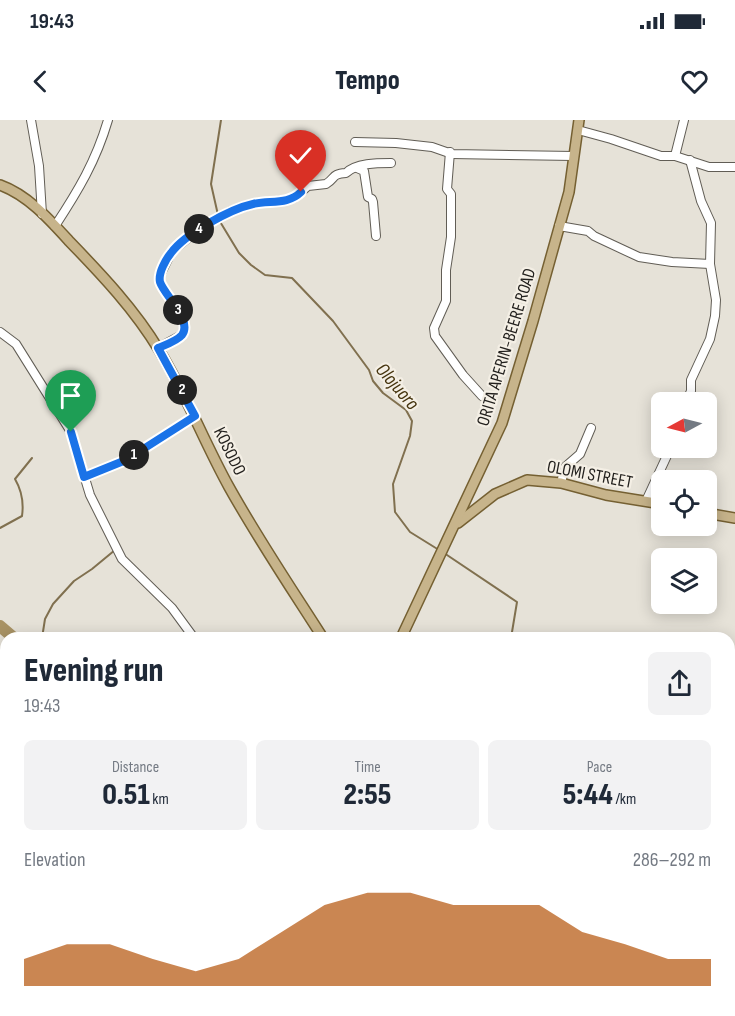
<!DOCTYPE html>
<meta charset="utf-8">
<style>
:root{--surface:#fff;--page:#f2f2f3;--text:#1f2937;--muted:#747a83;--accent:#b45309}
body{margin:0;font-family:"Sofia Sans Condensed",sans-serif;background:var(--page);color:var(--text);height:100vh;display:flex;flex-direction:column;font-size:22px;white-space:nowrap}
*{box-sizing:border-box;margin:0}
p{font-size:20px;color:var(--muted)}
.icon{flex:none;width:33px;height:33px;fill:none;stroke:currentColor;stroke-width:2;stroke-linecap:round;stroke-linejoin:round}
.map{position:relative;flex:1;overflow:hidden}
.side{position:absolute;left:0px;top:512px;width:735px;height:386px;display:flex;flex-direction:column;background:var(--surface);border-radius:18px 18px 0 0;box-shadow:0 3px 15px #0003}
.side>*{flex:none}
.needle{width:39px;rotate:263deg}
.controls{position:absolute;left:651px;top:272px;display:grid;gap:12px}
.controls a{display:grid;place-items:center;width:66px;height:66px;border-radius:9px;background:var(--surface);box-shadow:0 3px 15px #0003;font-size:30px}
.pin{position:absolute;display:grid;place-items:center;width:51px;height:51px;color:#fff;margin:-62px -26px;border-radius:50% 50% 50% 0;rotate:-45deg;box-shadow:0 0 6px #0007}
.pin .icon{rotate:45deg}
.km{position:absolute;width:30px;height:30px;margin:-15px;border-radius:50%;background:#222;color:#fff;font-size:16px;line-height:30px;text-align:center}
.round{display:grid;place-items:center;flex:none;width:63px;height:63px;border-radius:9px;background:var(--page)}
.overview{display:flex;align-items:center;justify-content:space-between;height:102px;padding:0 24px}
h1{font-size:33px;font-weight:800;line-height:45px}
.stats{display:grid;grid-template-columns:repeat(3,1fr);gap:9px;height:102px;padding:6px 24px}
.stats div{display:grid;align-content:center;border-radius:9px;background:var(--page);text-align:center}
.stats b{font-size:30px;font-weight:800}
.stats small{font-size:16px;font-weight:400}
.stats p{font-size:16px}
.chart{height:168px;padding:12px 24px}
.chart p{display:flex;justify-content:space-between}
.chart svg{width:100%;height:108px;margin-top:6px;fill:var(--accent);opacity:.7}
.status{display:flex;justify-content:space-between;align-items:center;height:42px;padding:0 30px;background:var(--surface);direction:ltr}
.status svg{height:16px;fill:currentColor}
header{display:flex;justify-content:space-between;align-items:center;height:78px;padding:0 24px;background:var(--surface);font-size:27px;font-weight:800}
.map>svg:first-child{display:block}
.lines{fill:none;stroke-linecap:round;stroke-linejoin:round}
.stream{stroke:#80704f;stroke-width:2}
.river{stroke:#a89264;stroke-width:12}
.minor-casing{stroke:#615d55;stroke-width:10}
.major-casing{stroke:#756032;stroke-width:12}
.minor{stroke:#fff;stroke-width:8}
.major{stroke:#c7b48b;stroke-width:9}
.route-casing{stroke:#fff;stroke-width:12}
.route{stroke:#1a73e8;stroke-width:8}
.labels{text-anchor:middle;stroke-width:4.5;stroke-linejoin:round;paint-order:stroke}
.street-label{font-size:18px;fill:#23211e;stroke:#f4efe5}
.water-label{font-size:20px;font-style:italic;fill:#45340e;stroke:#f4efe5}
</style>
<div class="status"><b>19:43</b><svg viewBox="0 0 49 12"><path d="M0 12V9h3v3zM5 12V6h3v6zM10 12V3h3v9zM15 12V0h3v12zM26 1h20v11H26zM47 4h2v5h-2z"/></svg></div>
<header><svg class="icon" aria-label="back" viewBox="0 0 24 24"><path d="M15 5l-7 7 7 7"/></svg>Tempo<svg class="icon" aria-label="heart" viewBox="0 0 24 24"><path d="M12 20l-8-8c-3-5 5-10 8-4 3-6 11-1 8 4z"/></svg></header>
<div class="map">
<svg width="735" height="896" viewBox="0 0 735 896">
<rect width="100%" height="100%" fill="#e6e2d8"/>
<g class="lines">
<g class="stream">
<polyline points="218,95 211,64 221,0"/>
<polyline points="219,100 239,133 251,145 265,155 292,158 333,201 369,250 373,261 383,273 406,290 412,301 410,316 393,364 395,392 410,412 439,430"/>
<path d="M0,408L22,396C24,382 22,371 15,359L32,338"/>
<polyline points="444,433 517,482 511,518"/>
<polyline points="42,518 45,499 53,484 74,461 92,449 115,430"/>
<polyline points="729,872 730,873"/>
</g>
<g class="river">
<polyline points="0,506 14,518"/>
<polyline points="729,872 735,876"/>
</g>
<g class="minor-casing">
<g id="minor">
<polyline points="31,0 39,46 42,94"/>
<polyline points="578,10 611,19 661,36 675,36 709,47 735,47"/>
<polyline points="355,22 396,23 432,27 452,34 574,36"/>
<polyline points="450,32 447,69 451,74 451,117 446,150 446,181 434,208 435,216 463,255 482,276"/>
<polyline points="675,36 684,0"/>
<polyline points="357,48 364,51 368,77 372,79 373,82 376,116"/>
<path d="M55,106C78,71 96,41 108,0"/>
<polyline points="559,106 588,111 594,116 639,137 672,142 710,144"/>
<polyline points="0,212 16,224 71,312 90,375 122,439 172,488 194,518"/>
<path d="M158,228L182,215L184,208L183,198L160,163V155L172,131L199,109L231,91L257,83L287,80L294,78L308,66L326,64C336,58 331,54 346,53C356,43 377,43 391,43"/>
<polyline points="686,282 691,271 691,260 710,219 715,196 716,180 710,144 711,103 701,81 690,40"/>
<polyline points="84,357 126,340 195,296"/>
<polyline points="561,363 565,347 580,334 591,308"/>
<polyline points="646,381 671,327"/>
<polyline points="0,690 6,695"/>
<polyline points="729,776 735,770"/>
<polyline points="467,891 472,896"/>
<polyline points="296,896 297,891"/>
<polyline points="631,896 636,891"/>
</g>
</g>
<g class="major-casing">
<g id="major">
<path d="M0,65C28,75 50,100 70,122C102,155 135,190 159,230C186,274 204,322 229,367C258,419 291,468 323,518"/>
<polyline points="706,393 735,398"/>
<polyline points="458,403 495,374 527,360 561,363 606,375 662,384"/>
<polyline points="401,518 502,303 533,201 569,72 579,0"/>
<polyline points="83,896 88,891"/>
</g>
</g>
<use href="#minor" class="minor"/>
<use href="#major" class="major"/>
</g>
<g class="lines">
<g class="route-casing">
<path id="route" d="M71,312L84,357L126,340L195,296L158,228C165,225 177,221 182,215C193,200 164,175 160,162C158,153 166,139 171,133C185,114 230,89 253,84C270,80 288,85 301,72"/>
</g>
<use href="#route" class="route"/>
</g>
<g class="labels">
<g class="street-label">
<text transform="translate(506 227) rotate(-73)" y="6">ORITA APERIN-BEERE ROAD</text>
<text transform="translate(230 331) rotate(64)" y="6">KOSODO</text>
<text transform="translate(590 354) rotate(11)" y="6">OLOMI STREET</text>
</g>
<g class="water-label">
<text transform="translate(398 266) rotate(49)" y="7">Olojuoro</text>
</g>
</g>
</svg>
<div class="controls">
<a><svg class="needle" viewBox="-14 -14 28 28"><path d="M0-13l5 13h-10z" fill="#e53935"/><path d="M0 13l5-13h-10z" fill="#747a83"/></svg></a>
<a><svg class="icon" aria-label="locate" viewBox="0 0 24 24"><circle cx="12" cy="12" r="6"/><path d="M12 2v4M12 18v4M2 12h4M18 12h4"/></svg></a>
<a><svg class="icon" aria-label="layers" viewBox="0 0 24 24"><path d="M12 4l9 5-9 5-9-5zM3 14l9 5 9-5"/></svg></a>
</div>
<div class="pin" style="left:71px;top:312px;background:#1e9e55"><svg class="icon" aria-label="arrive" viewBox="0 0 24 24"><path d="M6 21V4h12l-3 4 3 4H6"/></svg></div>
<div class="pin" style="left:301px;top:72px;background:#d93025"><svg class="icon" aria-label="check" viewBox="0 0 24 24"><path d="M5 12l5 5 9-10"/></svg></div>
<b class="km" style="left:134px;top:335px">1</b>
<b class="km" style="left:182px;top:270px">2</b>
<b class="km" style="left:178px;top:190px">3</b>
<b class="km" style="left:199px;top:109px">4</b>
<section class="side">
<div class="overview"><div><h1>Evening run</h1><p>19:43</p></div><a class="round"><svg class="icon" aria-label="share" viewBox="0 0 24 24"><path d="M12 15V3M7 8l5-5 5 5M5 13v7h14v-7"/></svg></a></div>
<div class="stats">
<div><p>Distance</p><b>0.51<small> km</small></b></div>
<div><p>Time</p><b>2:55</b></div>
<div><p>Pace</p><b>5:44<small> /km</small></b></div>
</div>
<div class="chart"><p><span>Elevation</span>286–292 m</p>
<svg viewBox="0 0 160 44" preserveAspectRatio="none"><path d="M0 44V33L10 27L20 27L30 33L40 38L50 33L60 22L70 11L80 6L90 6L100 11L110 11L120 11L130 22L140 27L150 33L160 33V44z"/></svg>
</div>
</section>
</div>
